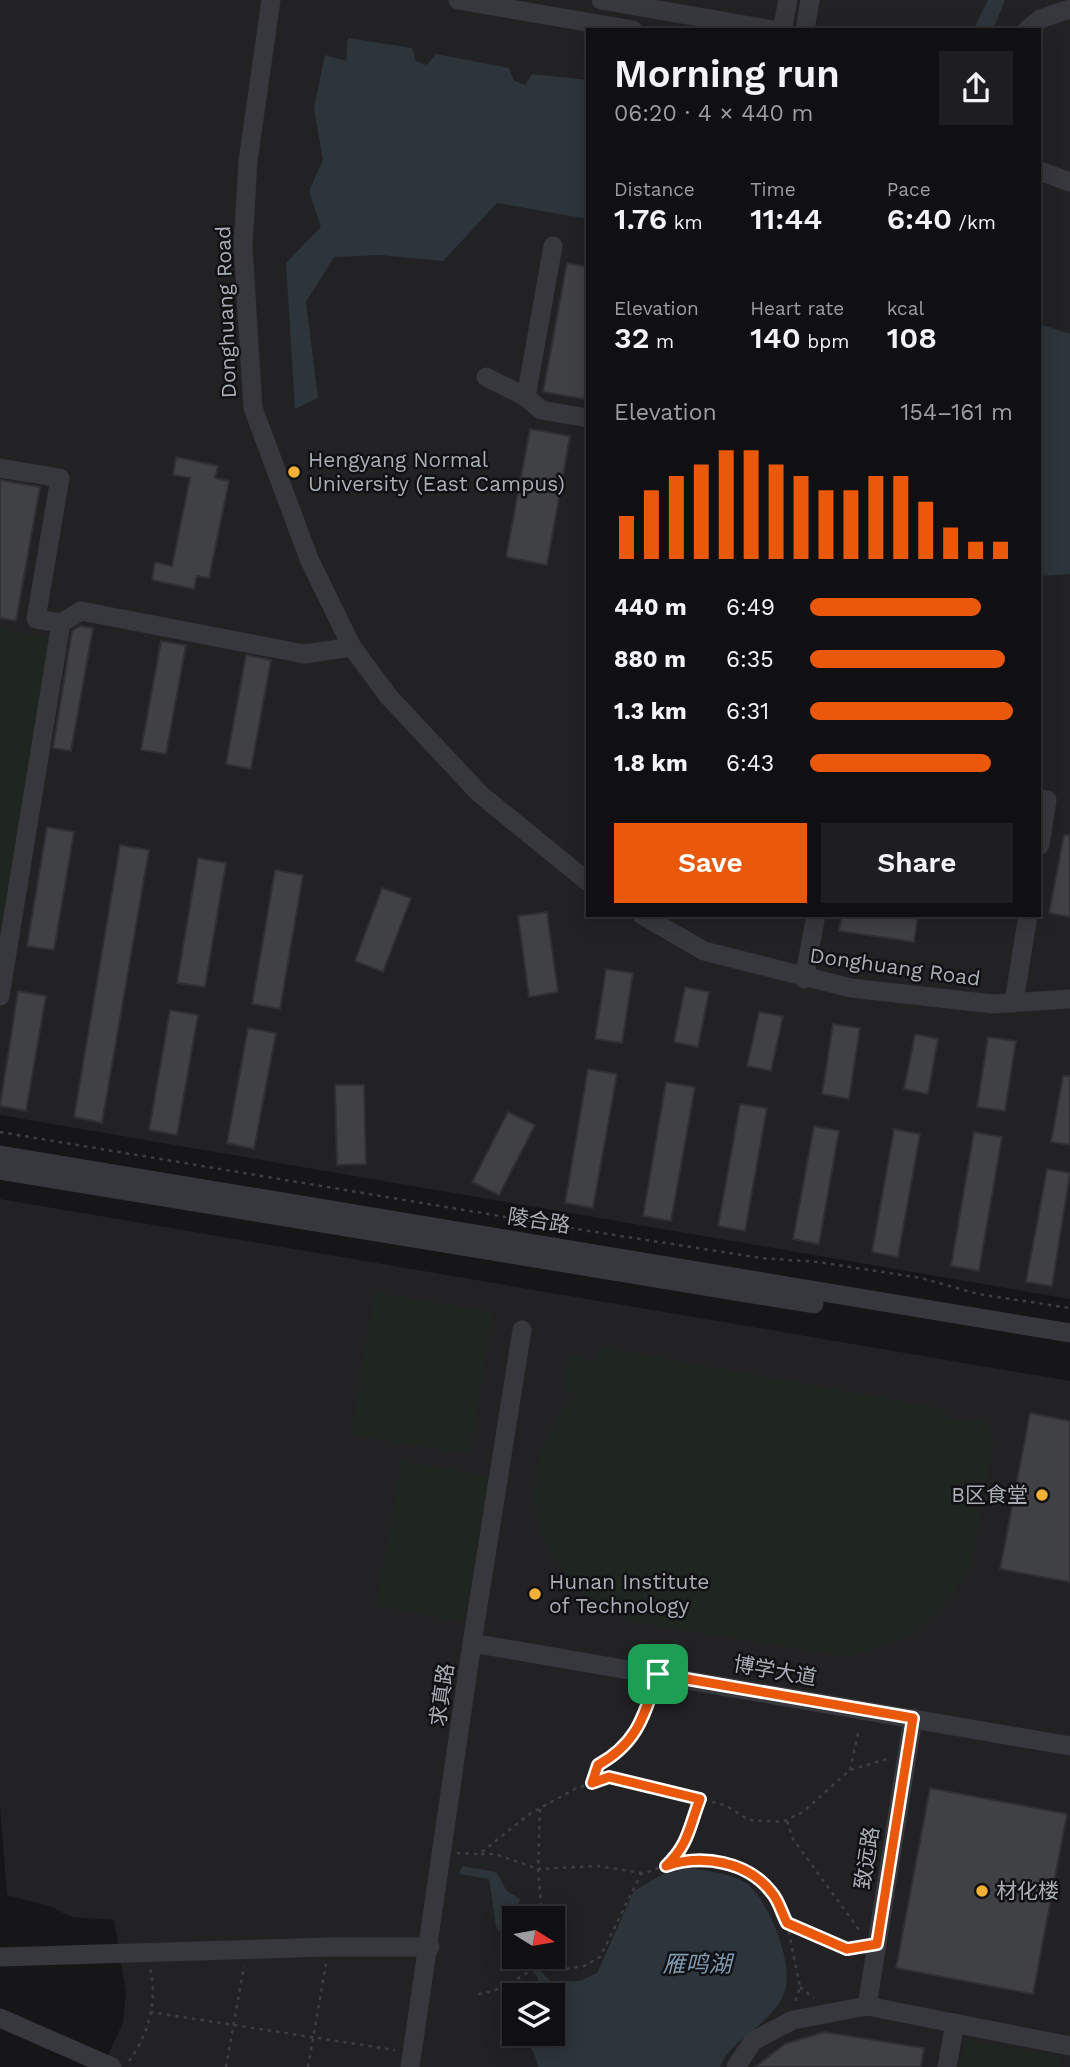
<!DOCTYPE html>
<meta charset="utf-8">
<style>
:root{--surface:#101012;--page:#1e1e20;--text:#f1f3f6;--muted:#9c9d9f;--line:#303032;--accent:#ea580c}
body{margin:0;font-family:"Work Sans","Noto Sans SC",sans-serif;background:var(--page);color:var(--text);height:100vh;display:flex;flex-direction:column;font-size:26px;white-space:nowrap}
*{box-sizing:border-box;margin:0}
p{font-size:23px;color:var(--muted)}
.icon{flex:none;width:38px;height:38px;fill:none;stroke:currentColor;stroke-width:2;stroke-linecap:round;stroke-linejoin:round}
.map{position:relative;flex:1;overflow:hidden}
.drawer{position:absolute;left:586px;top:28px;width:455px;height:889px;display:flex;flex-direction:column;background:var(--surface);border-radius:0px;box-shadow:0 4px 18px #0003,0 0 0 2px var(--line)}
.drawer>*{flex:none}
.needle{width:46px;rotate:101deg}
.tools{position:absolute;left:502px;top:1906px;display:grid;gap:14px}
.tools a{display:grid;place-items:center;width:63px;height:63px;border-radius:0px;background:var(--surface);box-shadow:0 4px 18px #0003,0 0 0 2px var(--line);font-size:35px}
.pin{position:absolute;display:grid;place-items:center;width:60px;height:60px;color:#fff;margin:-30px;border-radius:14px;box-shadow:0 4px 10px #0006}
.round{display:grid;place-items:center;flex:none;width:74px;height:74px;border-radius:0px;background:var(--page)}
.summary{display:flex;align-items:center;justify-content:space-between;height:119px;padding:0 28px}
h1{font-size:38px;font-weight:600;line-height:52px}
.figures{display:grid;grid-template-columns:repeat(3,1fr);gap:10px;height:119px;padding:7px 28px}
.figures div{display:grid;align-content:center}
.figures b{font-size:30px;font-weight:600}
.figures small{font-size:19px;font-weight:400}
.figures p{font-size:19px}
.chart{height:196px;padding:14px 28px}
.chart p{display:flex;justify-content:space-between}
.chart svg{width:100%;height:126px;margin-top:7px;stroke:var(--accent);stroke-width:6}
.primary-button{display:flex;gap:14px;margin-top:auto;padding:14px 28px}
.primary-button a{flex:1;height:80px;border-radius:0px;background:var(--accent);color:#fff;font-size:28px;font-weight:600;line-height:80px;text-align:center}
.primary-button a+a{background:var(--page);color:var(--text)}
ul{padding:0 28px;list-style:none;font-size:23px}
li{display:grid;grid-template-columns:112px 84px 1fr;align-items:center;height:52px}
li i{height:18px;border-radius:9px;background:var(--accent)}
.map>svg:first-child{display:block}
.built{fill:#222225;fill-rule:evenodd}
.green{fill:#1e261f}
.water{fill:#2c353c}
.building{fill:#404145;stroke:#303034;stroke-width:2}
.lines{fill:none;stroke-linecap:round;stroke-linejoin:round}
.path{stroke:#3d3f44;stroke-width:2.5;stroke-dasharray:3.5 5;stroke-linecap:butt}
.minor{stroke:#37383d;stroke-width:19}
.route-casing{stroke:#fff;stroke-width:14}
.route{stroke:#ea580c;stroke-width:9}
.poi-dot{fill:#f2b134;stroke:#111113;stroke-width:2.5}
.labels{text-anchor:middle;stroke-width:5;stroke-linejoin:round;paint-order:stroke}
.street-label{font-size:21px;fill:#a8adb8;stroke:#111113}
.poi-label{font-size:21px;fill:#a8adb8;stroke:#111113;text-anchor:start}
.water-label{font-size:23px;font-style:italic;fill:#7f9bb3;stroke:#111113}
</style>
<div class="map">
<svg width="1070" height="2067" viewBox="0 0 1070 2067">
<rect width="100%" height="100%" fill="#161618"/>
<g class="built">
<path d="M0,0H1070V1299L0,1115ZM588,30H1040V915H588Z"/>
<path d="M0,1199L1070,1381V2067H103L123,2022L126,1993L114,1920L71,1917L49,1906L7,1895L0,1807ZM514,1918H553V1956H514ZM514,1995H553V2034H514Z"/>
</g>
<g class="green">
<polygon points="0,629 53,638 0,948"/>
<polygon points="374,1292 493,1312 470,1454 351,1435"/>
<polygon points="601,1347 946,1409 944,1417 989,1423 994,1443 972,1563 952,1598 916,1633 850,1657 635,1622 580,1592 547,1548 533,1502 537,1465 553,1423 578,1392 562,1389 570,1356 596,1361"/>
<polygon points="402,1461 489,1476 464,1622 376,1606"/>
<polygon points="965,2040 1061,2056 1059,2067 960,2067"/>
</g>
<g class="water">
<polygon points="988,0 1005,0 993,30 973,30"/>
<polygon points="348,38 412,48 416,61 427,65 436,54 509,68 514,81 525,85 532,74 588,80 588,219 497,203 443,261 380,255 334,257 306,302 318,398 295,409 286,263 321,227 309,191 323,160 314,108 325,55 346,61"/>
<polygon points="1040,324 1070,334 1070,574 1040,576"/>
<polygon points="463,1866 496,1872 507,1891 520,1899 514,1919 514,1954 496,1926 489,1879 459,1874"/>
<path d="M689,1868C707,1871 730,1873 746,1883C768,1899 794,1963 785,1990C775,2024 732,2036 720,2067H538C535,2051 528,2040 512,2035L514,2019V2034H553V1995H543L537,1976L517,1957H531L534,1965L552,1982L580,1981L597,1973L634,1891L663,1874Z"/>
</g>
<g class="building">
<polygon points="567,263 588,267 588,378 584,399 543,392"/>
<polygon points="530,429 570,436 547,565 506,557"/>
<polygon points="176,457 218,466 215,478 229,481 209,578 197,576 194,589 152,580 155,562 172,566 190,478 173,475"/>
<polygon points="0,480 40,487 16,621 0,618"/>
<polygon points="80,626 93,628 71,751 53,748 72,631"/>
<polygon points="161,641 186,645 166,754 141,750"/>
<polygon points="246,655 271,660 251,769 226,764"/>
<polygon points="47,827 74,832 54,950 27,946"/>
<polygon points="1064,835 1070,835 1070,917 1049,913"/>
<polygon points="120,845 149,850 102,1123 74,1117"/>
<polygon points="198,858 226,863 205,987 177,983"/>
<polygon points="275,870 303,875 280,1009 252,1004"/>
<polygon points="382,888 411,898 383,972 355,961"/>
<polygon points="547,912 558,992 529,997 518,916"/>
<polygon points="842,915 918,915 914,942 839,931"/>
<polygon points="606,969 633,973 622,1043 595,1039"/>
<polygon points="685,987 709,992 698,1047 674,1042"/>
<polygon points="18,991 46,996 26,1111 0,1106"/>
<polygon points="170,1010 198,1015 177,1135 149,1130"/>
<polygon points="759,1012 783,1016 771,1071 747,1066"/>
<polygon points="833,1024 860,1028 849,1099 822,1094"/>
<polygon points="248,1028 276,1033 254,1149 227,1143"/>
<polygon points="915,1034 938,1039 928,1094 904,1089"/>
<polygon points="988,1037 1016,1041 1005,1111 977,1107"/>
<polygon points="588,1069 617,1074 593,1208 565,1203"/>
<polygon points="1063,1076 1070,1076 1070,1145 1051,1142"/>
<polygon points="666,1082 695,1087 671,1221 643,1216"/>
<polygon points="335,1085 364,1085 366,1164 337,1165"/>
<polygon points="740,1104 767,1108 745,1231 718,1226"/>
<polygon points="508,1112 535,1125 499,1195 472,1182"/>
<polygon points="814,1126 839,1131 819,1244 793,1239"/>
<polygon points="894,1129 920,1134 898,1257 872,1252"/>
<polygon points="974,1132 1002,1137 979,1271 951,1266"/>
<polygon points="1047,1169 1070,1173 1052,1286 1026,1282"/>
<polygon points="1030,1413 1070,1421 1070,1582 1000,1569"/>
<polygon points="930,1788 1067,1814 1033,1994 896,1968"/>
<polygon points="824,2032 924,2048 921,2067 755,2067 785,2044"/>
</g>
<g class="lines">
<g class="path">
<polyline points="0,1132 589,1231 761,1258 818,1262 921,1278 978,1294 1070,1308"/>
<polyline points="850,1770 859,1729"/>
<path d="M592,1783L598,1765C631,1747 639,1727 651,1693"/>
<polyline points="540,1809 538,1869 598,1866 642,1873"/>
<polyline points="787,1821 793,1839 860,1931"/>
<polyline points="457,1853 479,1854 531,1813 575,1789 609,1777 725,1805 749,1820 782,1822 803,1812 850,1770 887,1759"/>
<polyline points="481,1854 495,1854 538,1869 542,1918"/>
<path d="M670,1865C704,1854 750,1862 773,1893C779,1902 782,1914 787,1923L847,1949L858,1948"/>
<polyline points="787,1923 800,1987 795,2002"/>
<path d="M540,1956L542,1965L558,1970L584,1966L600,1957L641,1874C688,1861 684,1839 700,1799"/>
<polyline points="800,1987 814,1998"/>
<path d="M478,1994C505,1991 518,1976 542,1965"/>
<polyline points="150,2012 395,2050"/>
<path d="M129,2061C148,2036 158,2000 150,1969"/>
<polyline points="226,2067 244,1966"/>
<polyline points="308,2067 326,1964"/>
</g>
<g class="minor">
<polyline points="271,0 248,161 243,246 253,408 309,559 352,647 389,697 480,794 588,882"/>
<polyline points="458,0 633,30"/>
<polyline points="601,0 773,30"/>
<polyline points="782,30 788,0"/>
<polyline points="805,30 810,0"/>
<polyline points="1027,30 1040,19 1070,9"/>
<polyline points="1040,171 1070,182"/>
<polyline points="553,246 526,397 541,410 588,418"/>
<polyline points="486,377 526,397"/>
<polyline points="0,468 60,478 36,619 61,623 0,996"/>
<polyline points="61,623 81,611 304,654 352,647"/>
<polyline points="1040,799 1047,800 1040,845"/>
<polyline points="642,915 704,951 851,988 993,1004 1070,999"/>
<polyline points="804,979 816,915"/>
<polyline points="1014,1002 1028,915"/>
<polyline points="0,1155 1070,1333"/>
<polyline points="0,1170 814,1304"/>
<polyline points="472,1643 1070,1746"/>
<polyline points="0,1957 328,1947 430,1947"/>
<polyline points="867,2006 913,1718"/>
<polyline points="0,2018 112,2067"/>
<polyline points="410,2067 472,1643 522,1330"/>
<polyline points="736,2067 753,2041 793,2020 867,2006 1070,2046"/>
<polyline points="947,2067 955,2023"/>
</g>
</g>
<g class="lines">
<g class="route-casing">
<path id="route" d="M658,1674L913,1718L877,1944L847,1949L787,1923C782,1914 779,1901 772,1893C748,1861 702,1854 666,1866C689,1844 689,1827 700,1799L609,1777L592,1783L598,1765C638,1743 644,1715 658,1674Z"/>
</g>
<use href="#route" class="route"/>
</g>
<g class="poi-dot">
<circle cx="294" cy="472" r="7"/>
<circle cx="1042" cy="1495" r="7"/>
<circle cx="535" cy="1594" r="7"/>
<circle cx="982" cy="1891" r="7"/>
</g>
<g class="labels">
<g class="street-label">
<text transform="translate(226 312) rotate(-92)" y="7">Donghuang Road</text>
<text transform="translate(895 967) rotate(8)" y="7">Donghuang Road</text>
<text transform="translate(539 1221) rotate(9)" y="7">陵合路</text>
<text transform="translate(775 1671) rotate(10)" y="7">博学大道</text>
<text transform="translate(442 1695) rotate(-82)" y="7">求真路</text>
<text transform="translate(867 1858) rotate(-81)" y="7">致远路</text>
</g>
<g class="poi-label">
<text x="308" y="467">Hengyang Normal<tspan x="308" dy="24">University (East Campus)</tspan></text>
<text x="1028" y="1502" text-anchor="end">B区食堂</text>
<text x="549" y="1589">Hunan Institute<tspan x="549" dy="24">of Technology</tspan></text>
<text x="996" y="1898">材化楼</text>
</g>
<g class="water-label">
<text x="697" y="1972">雁鸣湖</text>
</g>
</g>
</svg>
<div class="tools">
<a><svg class="needle" viewBox="-14 -14 28 28"><path d="M0-13l5 13h-10z" fill="#e53935"/><path d="M0 13l5-13h-10z" fill="#9c9d9f"/></svg></a>
<a><svg class="icon" aria-label="layers" viewBox="0 0 24 24"><path d="M12 4l9 5-9 5-9-5zM3 14l9 5 9-5"/></svg></a>
</div>
<div class="pin" style="left:658px;top:1674px;background:#1e9e55"><svg class="icon" aria-label="arrive" viewBox="0 0 24 24"><path d="M6 21V4h12l-3 4 3 4H6"/></svg></div>
<section class="drawer">
<div class="summary"><div><h1>Morning run</h1><p>06:20 · 4 × 440 m</p></div><a class="round"><svg class="icon" aria-label="share" viewBox="0 0 24 24"><path d="M12 15V3M7 8l5-5 5 5M5 13v7h14v-7"/></svg></a></div>
<div class="figures">
<div><p>Distance</p><b>1.76<small> km</small></b></div>
<div><p>Time</p><b>11:44</b></div>
<div><p>Pace</p><b>6:40<small> /km</small></b></div>
</div>
<div class="figures">
<div><p>Elevation</p><b>32<small> m</small></b></div>
<div><p>Heart rate</p><b>140<small> bpm</small></b></div>
<div><p>kcal</p><b>108</b></div>
</div>
<div class="chart"><p><span>Elevation</span>154–161 m</p>
<svg viewBox="0 0 160 44" preserveAspectRatio="none"><path d="M5 44V29M15 44V20M25 44V15M35 44V11M45 44V6M55 44V6M65 44V11M75 44V15M85 44V20M95 44V20M105 44V15M115 44V15M125 44V24M135 44V33M145 44V38M155 44V38"/></svg>
</div>
<ul>
<li><b>440 m</b>6:49<i style="width:84%"></i></li>
<li><b>880 m</b>6:35<i style="width:96%"></i></li>
<li><b>1.3 km</b>6:31<i style="width:100%"></i></li>
<li><b>1.8 km</b>6:43<i style="width:89%"></i></li>
</ul>
<div class="primary-button"><a>Save</a><a>Share</a></div>
</section>
</div>
